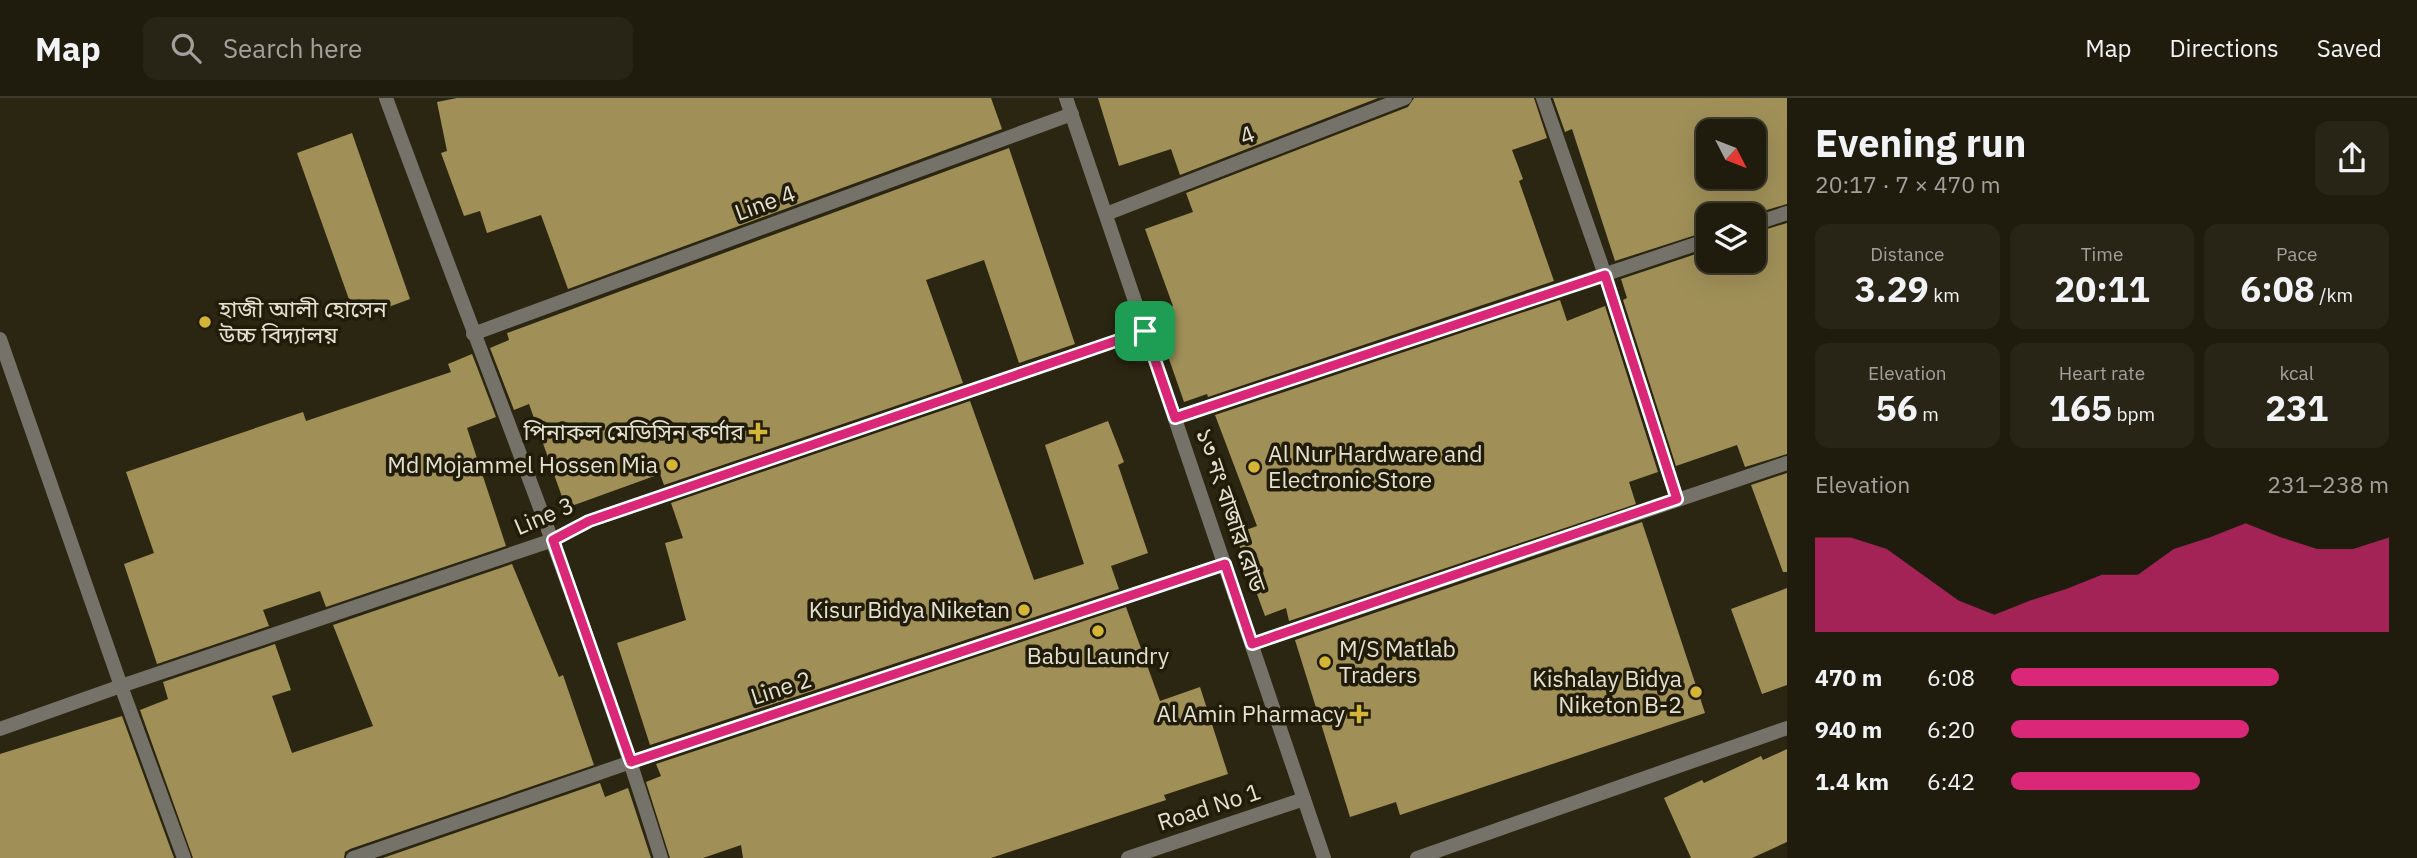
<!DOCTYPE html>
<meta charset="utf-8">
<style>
:root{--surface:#201c0d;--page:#282516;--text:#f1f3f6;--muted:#a2a19d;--line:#3d3a2e;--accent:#db2777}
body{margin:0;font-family:"IBM Plex Sans","Noto Sans Bengali",sans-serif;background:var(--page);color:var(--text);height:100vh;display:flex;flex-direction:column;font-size:26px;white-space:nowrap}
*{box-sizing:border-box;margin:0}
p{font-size:23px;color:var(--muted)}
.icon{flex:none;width:38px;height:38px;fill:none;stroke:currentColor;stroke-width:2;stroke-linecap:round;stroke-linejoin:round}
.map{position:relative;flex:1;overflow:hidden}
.details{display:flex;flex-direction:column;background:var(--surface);width:630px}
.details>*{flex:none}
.needle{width:46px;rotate:132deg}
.buttons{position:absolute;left:1696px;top:21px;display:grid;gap:14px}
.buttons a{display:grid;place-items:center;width:70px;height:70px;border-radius:14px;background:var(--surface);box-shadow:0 7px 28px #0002,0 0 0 2px var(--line);font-size:35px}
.pin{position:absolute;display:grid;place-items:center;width:60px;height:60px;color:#fff;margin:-30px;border-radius:14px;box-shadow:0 4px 10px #0006}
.round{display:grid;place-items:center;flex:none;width:74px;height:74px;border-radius:14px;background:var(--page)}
.overview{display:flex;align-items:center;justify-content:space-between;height:119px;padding:0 28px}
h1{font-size:38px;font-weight:700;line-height:52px}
.figures{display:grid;grid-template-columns:repeat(3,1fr);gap:10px;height:119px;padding:7px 28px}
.figures div{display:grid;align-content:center;border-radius:14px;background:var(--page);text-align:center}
.figures b{font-size:35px;font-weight:700}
.figures small{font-size:19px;font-weight:400}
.figures p{font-size:19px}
.chart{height:196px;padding:14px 28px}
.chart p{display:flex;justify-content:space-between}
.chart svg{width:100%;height:126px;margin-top:7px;fill:var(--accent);opacity:.7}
ul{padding:0 28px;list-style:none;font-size:23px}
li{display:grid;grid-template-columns:112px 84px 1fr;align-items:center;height:52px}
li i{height:18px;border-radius:9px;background:var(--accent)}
header{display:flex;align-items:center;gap:42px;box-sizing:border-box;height:98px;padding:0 35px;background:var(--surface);border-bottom:2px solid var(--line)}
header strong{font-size:33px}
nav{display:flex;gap:38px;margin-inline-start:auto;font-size:24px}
.search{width:490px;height:63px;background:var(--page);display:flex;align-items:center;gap:18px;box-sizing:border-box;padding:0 24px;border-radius:14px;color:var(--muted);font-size:26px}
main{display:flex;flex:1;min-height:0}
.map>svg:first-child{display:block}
.building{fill:#a09058;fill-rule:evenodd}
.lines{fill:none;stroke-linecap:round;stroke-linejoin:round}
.street{stroke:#757369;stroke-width:14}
.route-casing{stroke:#fff;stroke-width:14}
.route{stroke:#db2777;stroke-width:9}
.poi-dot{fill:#d5b535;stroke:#211c08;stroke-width:2.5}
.labels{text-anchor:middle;stroke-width:7;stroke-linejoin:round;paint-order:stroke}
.street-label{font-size:23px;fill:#e4e1d4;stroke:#211c08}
.poi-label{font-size:23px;fill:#e4e1d4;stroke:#211c08;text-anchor:end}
</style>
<header>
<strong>Map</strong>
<div class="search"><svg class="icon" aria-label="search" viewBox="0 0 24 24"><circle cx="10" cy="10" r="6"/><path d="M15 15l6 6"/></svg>Search here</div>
<nav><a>Map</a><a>Directions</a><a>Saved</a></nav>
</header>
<main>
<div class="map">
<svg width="1787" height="760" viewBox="0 0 1787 760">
<rect width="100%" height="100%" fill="#2b2611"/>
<g class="building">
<polygon points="457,0 991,0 1002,31 568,191 541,117 487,135 480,113 464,118 441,55 447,53 437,4"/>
<polygon points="1098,0 1378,0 1180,77 1171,51 1119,68"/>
<polygon points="1414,0 1534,0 1547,40 1512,52 1523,81 1519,83 1554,183 1208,299 1207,296 1184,304 1153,215 1173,208 1145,131 1193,114 1186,95 1408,9"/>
<path d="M1553,0H1787V106L1750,117H1708V133L1615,163L1572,31L1565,34ZM1708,33H1754V79H1708Z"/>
<polygon points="352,35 410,201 356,221 297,55"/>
<polygon points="1009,50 1075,246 1019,265 984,162 926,182 963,285 664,387 660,376 566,410 529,306 514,312 490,250 509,242 507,235"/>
<polygon points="1787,125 1787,356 1745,369 1737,347 1676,368 1623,202 1627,200 1621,181 1708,152 1708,163 1754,163 1754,135"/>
<polygon points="1560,202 1567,223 1605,208 1658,374 1629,384 1636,406 1289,523 1286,510 1265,518 1235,436 1257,428 1215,317"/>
<polygon points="472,256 496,319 467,330 506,448 326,509 320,493 263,512 269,528 157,566 124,466 154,455 126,374 303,314 306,323 451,274 448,266"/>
<polygon points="970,303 1034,482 1084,466 1045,347 1108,323 1124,364 1118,367 1148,455 1111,468 1119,491 650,647 617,545 686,522 665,445 683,440 671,405"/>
<polygon points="1787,375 1787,474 1783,474 1751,387"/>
<polygon points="1642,424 1705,615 1400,717 1396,704 1350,719 1295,542"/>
<polygon points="512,466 559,579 563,577 594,667 350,751 345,754 344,760 193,760 140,612 168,601 163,584 275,546 291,592 272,598 292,655 373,628 333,527"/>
<polygon points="1787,490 1787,587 1762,596 1731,511"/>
<polygon points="1126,509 1160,603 1200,589 1228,676 1164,697 1166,702 991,760 743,760 741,747 703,760 670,760 646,684 661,678 656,666"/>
<polygon points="122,618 174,760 0,760 0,656"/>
<polygon points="1787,651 1787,744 1752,760 1691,760 1664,700 1702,682 1704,685 1761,658 1763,662"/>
<polygon points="600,685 605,699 628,690 651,760 383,760"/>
</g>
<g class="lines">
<g class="street">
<path d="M386,0C479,253 581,503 661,760"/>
<polyline points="1066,0 1324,760"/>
<polyline points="1543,0 1605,177 1677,401"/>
<polyline points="1106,116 1405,0"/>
<polyline points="1754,126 1787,115"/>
<polyline points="473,236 1072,16"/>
<polyline points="0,241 121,588 184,760"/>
<polyline points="1175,320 1708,142"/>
<polyline points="1252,546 1787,365"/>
<polyline points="0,631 121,588 553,442 589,423 1145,233"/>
<polyline points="353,760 631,664 1225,466"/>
<polyline points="1128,760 1304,701"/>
<polyline points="1417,760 1787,630"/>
</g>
</g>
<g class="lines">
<g class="route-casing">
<polygon id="route" points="1605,177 1677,401 1252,546 1225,466 631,664 553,442 589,423 1145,233 1175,320"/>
</g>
<use href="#route" class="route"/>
</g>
<g class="poi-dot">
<circle cx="205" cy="224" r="7"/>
<path d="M754.5 323.5h7v7h7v7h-7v7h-7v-7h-7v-7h7z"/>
<circle cx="672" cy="367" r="7"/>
<circle cx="1254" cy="369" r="7"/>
<circle cx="1024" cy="512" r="7"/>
<circle cx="1098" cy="533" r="7"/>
<circle cx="1325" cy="564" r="7"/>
<circle cx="1696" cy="594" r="7"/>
<path d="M1355.5 605.5h7v7h7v7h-7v7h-7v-7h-7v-7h7z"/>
</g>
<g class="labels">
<g class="street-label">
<text transform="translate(1247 37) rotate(-21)" y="8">4</text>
<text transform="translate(765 105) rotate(-20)" y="8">Line 4</text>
<text transform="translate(1231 412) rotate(71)" y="8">১৩ নং বাজার রোড</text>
<text transform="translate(544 418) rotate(-23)" y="8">Line 3</text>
<text transform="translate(781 590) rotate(-18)" y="8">Line 2</text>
<text transform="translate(1209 709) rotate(-18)" y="8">Road No 1</text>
</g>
<g class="poi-label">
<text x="219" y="219" text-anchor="start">হাজী আলী হোসেন<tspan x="219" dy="26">উচ্চ বিদ্যালয়</tspan></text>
<text x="744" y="342">পিনাকল মেডিসিন কর্ণার</text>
<text x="1268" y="364" text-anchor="start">Al Nur Hardware and<tspan x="1268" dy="26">Electronic Store</tspan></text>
<text x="658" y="375">Md Mojammel Hossen Mia</text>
<text x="1010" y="520">Kisur Bidya Niketan</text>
<text x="1339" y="559" text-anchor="start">M/S Matlab<tspan x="1339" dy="26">Traders</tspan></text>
<text x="1098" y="566" text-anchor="middle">Babu Laundry</text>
<text x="1682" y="589">Kishalay Bidya<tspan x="1682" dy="26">Niketon B-2</tspan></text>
<text x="1345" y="624">Al Amin Pharmacy</text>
</g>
</g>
</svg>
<div class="buttons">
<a><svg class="needle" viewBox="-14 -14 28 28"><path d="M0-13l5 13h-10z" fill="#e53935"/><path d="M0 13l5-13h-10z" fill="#a2a19d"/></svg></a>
<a><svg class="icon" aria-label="layers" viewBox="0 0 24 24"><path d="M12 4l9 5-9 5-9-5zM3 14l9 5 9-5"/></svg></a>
</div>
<div class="pin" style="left:1145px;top:233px;background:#1e9e55"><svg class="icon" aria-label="arrive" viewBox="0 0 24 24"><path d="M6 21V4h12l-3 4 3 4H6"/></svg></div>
</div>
<section class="details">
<div class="overview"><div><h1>Evening run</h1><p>20:17 · 7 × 470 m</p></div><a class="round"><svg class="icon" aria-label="share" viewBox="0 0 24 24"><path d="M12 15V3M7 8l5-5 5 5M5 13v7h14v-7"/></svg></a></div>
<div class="figures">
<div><p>Distance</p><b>3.29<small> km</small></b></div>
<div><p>Time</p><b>20:11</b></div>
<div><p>Pace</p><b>6:08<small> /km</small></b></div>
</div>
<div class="figures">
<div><p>Elevation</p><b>56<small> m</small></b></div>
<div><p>Heart rate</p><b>165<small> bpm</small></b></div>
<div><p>kcal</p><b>231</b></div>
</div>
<div class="chart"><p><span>Elevation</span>231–238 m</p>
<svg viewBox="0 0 160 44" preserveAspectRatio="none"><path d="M0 44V11L10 11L20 15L30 24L40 33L50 38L60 33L70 29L80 24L90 24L100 15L110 11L120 6L130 11L140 15L150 15L160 11V44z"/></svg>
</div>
<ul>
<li><b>470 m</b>6:08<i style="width:71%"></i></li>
<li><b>940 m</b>6:20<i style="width:63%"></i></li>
<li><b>1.4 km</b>6:42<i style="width:50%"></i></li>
</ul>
</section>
</main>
